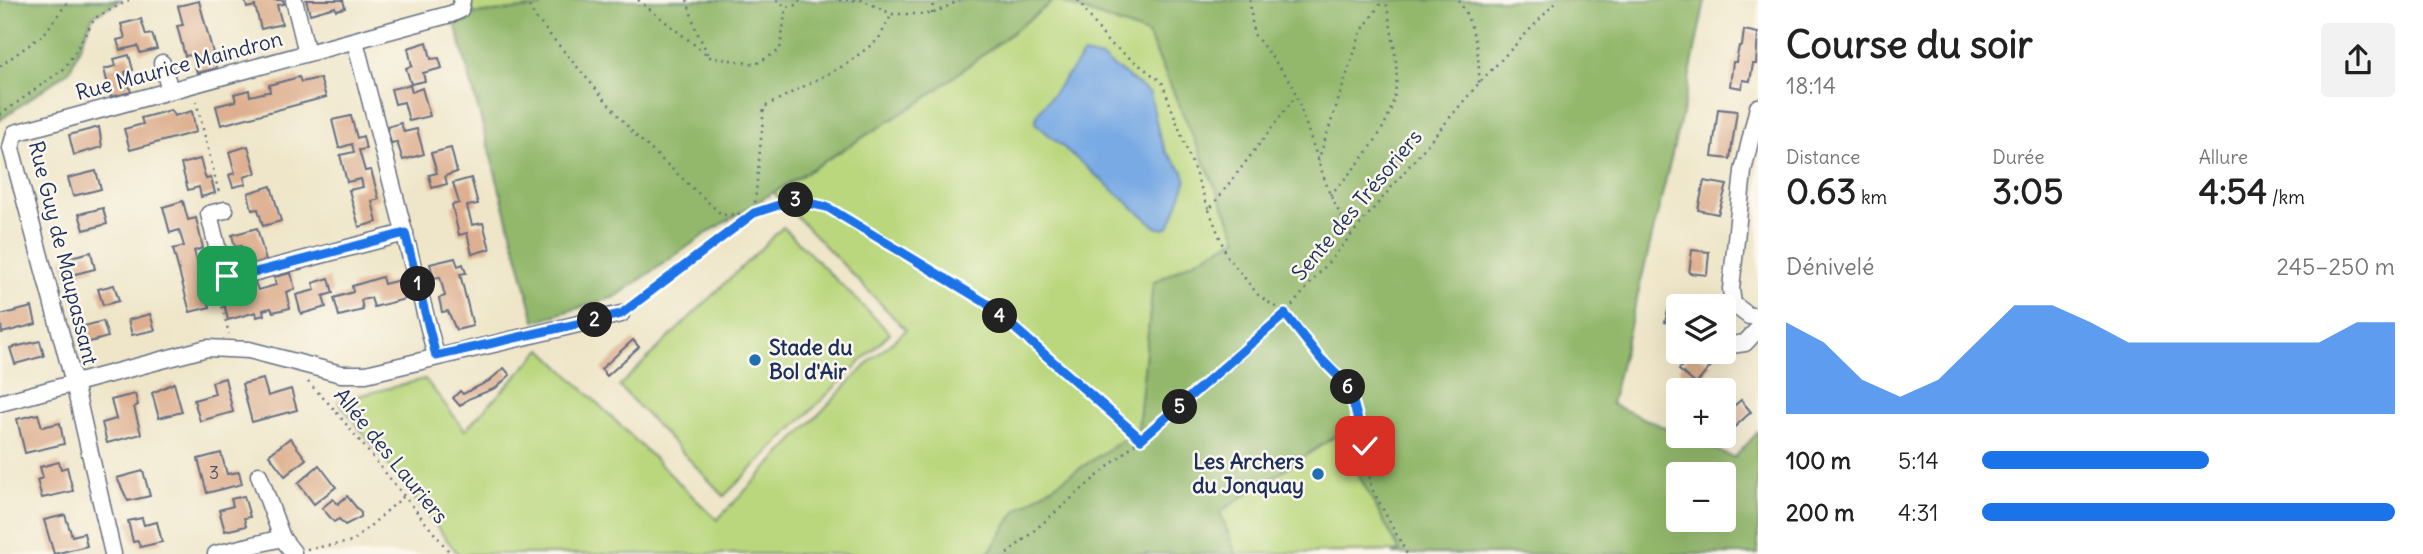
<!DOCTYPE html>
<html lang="fr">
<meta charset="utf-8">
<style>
:root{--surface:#fff;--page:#f2f2f2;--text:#222;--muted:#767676;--accent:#1a73e8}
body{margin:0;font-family:Delius,sans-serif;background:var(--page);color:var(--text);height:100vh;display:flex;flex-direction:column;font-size:26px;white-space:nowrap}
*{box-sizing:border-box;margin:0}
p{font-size:23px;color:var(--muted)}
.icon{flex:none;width:38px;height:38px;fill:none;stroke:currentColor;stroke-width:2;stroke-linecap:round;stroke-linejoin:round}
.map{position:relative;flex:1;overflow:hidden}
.side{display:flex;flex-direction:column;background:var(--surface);width:665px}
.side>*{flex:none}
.controls{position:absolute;left:1666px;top:294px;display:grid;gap:14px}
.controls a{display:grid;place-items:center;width:70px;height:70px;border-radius:7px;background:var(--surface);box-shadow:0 7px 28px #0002;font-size:35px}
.pin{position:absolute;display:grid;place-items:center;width:60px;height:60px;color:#fff;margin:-30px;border-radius:14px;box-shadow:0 4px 10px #0006}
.km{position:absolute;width:35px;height:35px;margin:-18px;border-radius:50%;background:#222;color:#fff;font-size:19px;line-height:35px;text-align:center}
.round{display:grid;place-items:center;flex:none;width:74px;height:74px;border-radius:7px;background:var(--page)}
.overview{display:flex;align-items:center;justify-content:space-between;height:119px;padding:0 28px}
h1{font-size:38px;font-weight:700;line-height:52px}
.figures{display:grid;grid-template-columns:repeat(3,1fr);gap:10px;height:119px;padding:7px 28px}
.figures div{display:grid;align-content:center}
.figures b{font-size:35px;font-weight:700}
.figures small{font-size:19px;font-weight:400}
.figures p{font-size:19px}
.chart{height:196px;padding:14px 28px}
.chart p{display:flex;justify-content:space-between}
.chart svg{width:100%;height:126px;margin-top:7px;fill:var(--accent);opacity:.7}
ul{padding:0 28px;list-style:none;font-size:23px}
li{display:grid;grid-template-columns:112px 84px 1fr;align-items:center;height:52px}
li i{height:18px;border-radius:9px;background:var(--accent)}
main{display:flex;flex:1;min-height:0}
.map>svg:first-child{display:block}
.green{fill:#bad77d;stroke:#6a836e;stroke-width:2}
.forest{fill:#93b86c;stroke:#577465;stroke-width:2;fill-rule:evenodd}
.water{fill:#79aae4;stroke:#4a6ca1;stroke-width:2}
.building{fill:#deb091}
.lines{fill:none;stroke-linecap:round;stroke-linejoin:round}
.minor-casing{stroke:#656f83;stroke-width:19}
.path{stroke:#656f83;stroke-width:2.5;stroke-dasharray:2 5;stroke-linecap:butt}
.minor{stroke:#fff;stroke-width:16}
.route-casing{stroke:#fff;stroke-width:14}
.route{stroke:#1a73e8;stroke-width:9}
.poi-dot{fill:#1f6fb2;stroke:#fbf7ec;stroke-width:2.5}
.labels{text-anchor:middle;stroke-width:5;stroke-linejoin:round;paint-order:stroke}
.number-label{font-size:18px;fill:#4c4f6b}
.street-label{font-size:21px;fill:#1b2f5e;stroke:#fbf7ec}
.poi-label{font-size:21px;font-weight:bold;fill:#1b2f5e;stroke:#fbf7ec;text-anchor:start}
</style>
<main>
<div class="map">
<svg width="1758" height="554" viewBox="0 0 1758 554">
<rect width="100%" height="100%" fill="#fbf7ec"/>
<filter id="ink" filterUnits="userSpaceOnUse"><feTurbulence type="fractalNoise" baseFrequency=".0143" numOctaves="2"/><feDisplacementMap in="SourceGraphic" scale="14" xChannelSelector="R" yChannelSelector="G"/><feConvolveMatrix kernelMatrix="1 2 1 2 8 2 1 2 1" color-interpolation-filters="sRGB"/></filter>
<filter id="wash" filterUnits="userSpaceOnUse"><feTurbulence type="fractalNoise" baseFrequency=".00686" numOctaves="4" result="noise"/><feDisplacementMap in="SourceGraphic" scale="28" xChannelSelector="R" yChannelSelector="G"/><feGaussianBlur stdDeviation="1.57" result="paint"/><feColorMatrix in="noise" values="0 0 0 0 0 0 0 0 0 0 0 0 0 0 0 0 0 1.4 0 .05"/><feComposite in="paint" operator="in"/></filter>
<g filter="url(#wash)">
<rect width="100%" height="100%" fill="#efe6c9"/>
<g class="green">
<polygon points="470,0 540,0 541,7 474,14"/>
<polygon points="1055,0 1148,34 1238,238 1153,283 1138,430 1017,510 988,554 458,554 338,401 425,379 465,430 542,349 717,520 871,360 906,330 774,193 923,100"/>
<polygon points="783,227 890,333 724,496 619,386"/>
<polygon points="1337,435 1400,551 1236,554 1220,512"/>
</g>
<g class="forest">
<polygon points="0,0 120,0 93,16 70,70 0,120"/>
<polygon points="540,0 1055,0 923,100 706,234 615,297 535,321 454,19 474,14 540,7"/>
<path d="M1056,0H1705L1684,105L1611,404L1734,458L1758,432V554H1393L1400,551L1337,435L1220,512L1236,554H988L1017,510L1138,430L1153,283L1238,238L1148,34ZM1678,474H1724V520H1678Z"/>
</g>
<polygon class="water" points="1084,54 1102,58 1150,93 1159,135 1166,152 1183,171 1186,182 1170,225 1164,229 1156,227 1035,123 1038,113"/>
<g id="blocks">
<g class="building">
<polygon points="245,0 283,0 284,4 277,5 282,24 261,29 255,6 247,8"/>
<polygon points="306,0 343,0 345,8 336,10 335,7 310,14"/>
<polygon points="199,1 217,68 197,73 192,55 185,56 177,26 183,25 178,6"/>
<polygon points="141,19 146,35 152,34 157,49 140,53 138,46 120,50 117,40 125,38 121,24"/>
<polygon points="1744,30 1758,33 1756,64 1753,64 1750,81 1743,80 1742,88 1730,86 1733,62 1736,62 1739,46 1742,46"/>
<polygon points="427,42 431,59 439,58 442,68 423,73 425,81 411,84 406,68 412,66 408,48"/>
<polygon points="129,55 133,70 125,72 131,92 111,97 104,69 116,66 114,59"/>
<polygon points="299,77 301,82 320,78 326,97 221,125 216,106 236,101 234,94 249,90 250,96 267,92 270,92 269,85"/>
<polygon points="410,85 412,92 422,88 430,116 409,121 404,102 395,104 391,89"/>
<polygon points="1718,109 1737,111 1730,159 1712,157"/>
<polygon points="171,110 174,116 192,111 196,132 130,150 124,129 143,124 141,118"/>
<polygon points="351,116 357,138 363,136 366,149 359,150 365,171 371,170 379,199 372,201 377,222 359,227 349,190 363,187 361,179 347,182 340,155 354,152 352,144 339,148 332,120"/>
<polygon points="401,123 404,132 417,129 424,154 403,160 397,142 391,143 387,127"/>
<polygon points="99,127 102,147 74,155 69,135"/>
<polygon points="248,146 256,173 244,177 246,184 233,187 229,175 235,173 229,152"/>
<polygon points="451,148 457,172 445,176 447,184 432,188 429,175 437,173 431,153"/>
<polygon points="200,159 206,179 211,178 215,193 201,197 199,187 188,190 181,164"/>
<polygon points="96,171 101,189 73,196 68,178"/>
<polygon points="471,178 478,204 467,206 472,225 483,223 490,249 472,254 467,233 459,235 452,205 459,203 453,183"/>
<polygon points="1704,181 1727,185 1718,214 1698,210"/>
<polygon points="271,186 281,221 263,226 258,209 252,210 248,193"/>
<polygon points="183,201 188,220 196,218 203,248 194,251 199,268 207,266 211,284 204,287 210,307 190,312 173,249 184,246 179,230 170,233 163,207"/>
<polygon points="103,208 107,224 84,230 79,214"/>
<polygon points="257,228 266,261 247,266 241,246 235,247 232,235"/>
<polygon points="1692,250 1709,252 1707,275 1689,273"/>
<polygon points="91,252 95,269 67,276 62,259"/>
<polygon points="455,258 458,266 463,264 466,273 460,274 473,326 456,330 448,311 442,312 439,298 445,296 440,277 434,278 430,264"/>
<polygon points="291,273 295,289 286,292 290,308 273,312 271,308 263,310 264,315 257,317 256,312 228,320 223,299 241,294 239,287 255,282 258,290 276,285 274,277"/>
<polygon points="382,277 384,284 404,279 409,298 374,307 371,298 361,300 363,310 339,316 334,298 353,292 352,286"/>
<polygon points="329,278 333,293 323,296 326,307 301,314 296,295 315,290 313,283"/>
<polygon points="114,285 119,301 103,305 98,289"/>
<polygon points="1671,299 1696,305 1678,306 1678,326 1665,322"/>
<polygon points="32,307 36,324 2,333 0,315"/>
<polygon points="150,314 155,330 132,335 128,320"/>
<polygon points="103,321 108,337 86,343 81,327"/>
<polygon points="633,340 639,347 607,376 601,369"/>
<polygon points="40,341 44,356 15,364 10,348"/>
<polygon points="1691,352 1712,365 1696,384 1679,370"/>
<polygon points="504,368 510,375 496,388 468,399 460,406 453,398 460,391 463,394 489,381"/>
<polygon points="225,378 233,412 200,421 194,400 215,394 212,382"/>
<polygon points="263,379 268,396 291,389 297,410 252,422 242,384"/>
<polygon points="174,383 182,412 159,418 152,393"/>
<polygon points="135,394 138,405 134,407 141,434 107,443 102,423 116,419 111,400"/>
<polygon points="1741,400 1751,412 1728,433 1724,428 1724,414"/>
<polygon points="38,414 42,427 60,423 64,444 25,453 17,419"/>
<polygon points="290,438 306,459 285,476 269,455"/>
<polygon points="221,453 227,474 239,472 242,484 207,493 198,459"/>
<polygon points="59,462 61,469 67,467 73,491 42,498 37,480 43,478 40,467"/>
<polygon points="319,465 336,487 314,504 298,483"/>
<polygon points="143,471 150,496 128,501 117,478"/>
<polygon points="244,496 250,517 244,518 246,526 225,531 219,510 233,506 231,499"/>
<polygon points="347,496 361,513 361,517 345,525 339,519 334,522 322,508 333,499 338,504"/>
<polygon points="65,515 72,536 84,533 87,546 54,554 44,520"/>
<polygon points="142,518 144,525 157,522 162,542 140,547 138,541 133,542 128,521"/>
</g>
</g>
</g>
<g filter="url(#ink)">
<use href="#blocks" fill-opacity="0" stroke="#656f83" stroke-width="2"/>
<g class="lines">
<g class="minor-casing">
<g id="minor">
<polyline points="294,0 307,53"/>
<polyline points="355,41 436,356"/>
<polyline points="162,63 170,90"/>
<polyline points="1758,107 1743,171 1731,289 1733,304 1749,316 1758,316"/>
<polyline points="225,210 209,214 223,271 233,278 405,233"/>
<polyline points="1724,346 1745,343 1758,329"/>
<polyline points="0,403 207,348 249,350 341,374 366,374 621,314"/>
<polyline points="259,475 282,538"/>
<polyline points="113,554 74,383 11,148 15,133 451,14 460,10 462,0"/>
<polyline points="216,554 282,538 293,552"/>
</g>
</g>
<g class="path">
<polyline points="526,0 534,16 635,135 722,215 754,213 794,200 827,207 986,303 1141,439"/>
<polyline points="638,0 710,57 756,64 780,50 786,7"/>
<polyline points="687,0 696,30 708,54"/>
<polyline points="776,0 786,7 798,5 800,0"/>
<polyline points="839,0 862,0 892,14 932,14 960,0"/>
<polyline points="1078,0 1107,41 1162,82 1209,210 1296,96"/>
<polyline points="1250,0 1253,33 1292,83 1330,195 1351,235"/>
<path d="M1459,0C1474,28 1480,51 1479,83"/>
<polyline points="932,14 933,0"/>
<polyline points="0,66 44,34 69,0"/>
<polyline points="196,101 219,193"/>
<polyline points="0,115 65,68 95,18 129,0"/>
<polyline points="1318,161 1361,32 1383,0"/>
<path d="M1330,195C1359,163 1391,131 1396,86C1399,60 1390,27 1386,0"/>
<polyline points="1209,210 1227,256 1259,296 1288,315 1320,358 1349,387 1365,446 1371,487 1407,554"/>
<polyline points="217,286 229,334"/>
<polyline points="634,304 754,213 764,107 845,65 878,40 892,14"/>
<polyline points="308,382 333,408 451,554"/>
<polyline points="307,549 352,542 404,496"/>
<polyline points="1007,554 1285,314 1479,83 1558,0"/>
</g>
<use href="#minor" class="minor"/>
</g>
</g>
<g class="lines" filter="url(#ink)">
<g class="route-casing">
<polyline id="route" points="227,276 233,278 405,233 436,356 621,314 754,213 794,200 827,207 986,303 1141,439 1285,314 1320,358 1349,387 1365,446"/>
</g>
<use href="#route" class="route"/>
</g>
<g class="poi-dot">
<circle cx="755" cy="360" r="7"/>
<circle cx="1318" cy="474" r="7"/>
</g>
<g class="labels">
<g class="number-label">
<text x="214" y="479">3</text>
</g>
<g class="street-label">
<text transform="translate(179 66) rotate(-15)" y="7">Rue Maurice Maindron</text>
<text transform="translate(1357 205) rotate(-50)" y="7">Sente des Trésoriers</text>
<text transform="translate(63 253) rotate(76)" y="7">Rue Guy de Maupassant</text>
<text transform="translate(391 456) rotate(51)" y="7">Allée des Lauriers</text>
</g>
<g class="poi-label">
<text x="769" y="355">Stade du<tspan x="769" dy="24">Bol d'Air</tspan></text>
<text x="1304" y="469" text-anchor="end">Les Archers<tspan x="1304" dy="24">du Jonquay</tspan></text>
</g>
</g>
</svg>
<div class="controls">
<a><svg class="icon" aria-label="layers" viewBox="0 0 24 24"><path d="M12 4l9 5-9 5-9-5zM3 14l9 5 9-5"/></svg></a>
<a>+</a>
<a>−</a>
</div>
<div class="pin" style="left:227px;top:276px;background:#1e9e55"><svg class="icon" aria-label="arrive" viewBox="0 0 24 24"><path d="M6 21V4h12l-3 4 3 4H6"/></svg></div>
<div class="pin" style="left:1365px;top:446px;background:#d93025"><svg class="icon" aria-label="check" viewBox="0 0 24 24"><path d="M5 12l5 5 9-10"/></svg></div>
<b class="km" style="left:418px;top:284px">1</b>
<b class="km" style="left:595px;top:320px">2</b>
<b class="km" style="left:796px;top:200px">3</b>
<b class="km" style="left:1000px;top:316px">4</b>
<b class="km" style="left:1180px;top:407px">5</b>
<b class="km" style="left:1348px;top:387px">6</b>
</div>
<section class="side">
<div class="overview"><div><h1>Course du soir</h1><p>18:14</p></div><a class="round"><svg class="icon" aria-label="share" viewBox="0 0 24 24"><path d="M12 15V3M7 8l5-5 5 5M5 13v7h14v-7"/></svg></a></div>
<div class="figures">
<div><p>Distance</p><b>0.63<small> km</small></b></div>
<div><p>Durée</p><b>3:05</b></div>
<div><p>Allure</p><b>4:54<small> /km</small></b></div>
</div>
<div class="chart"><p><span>Dénivelé</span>245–250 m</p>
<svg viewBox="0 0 160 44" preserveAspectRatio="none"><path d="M0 44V12L10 19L20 32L30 38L40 32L50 19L60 6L70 6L80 12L90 19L100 19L110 19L120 19L130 19L140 19L150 12L160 12V44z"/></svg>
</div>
<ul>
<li><b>100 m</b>5:14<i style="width:55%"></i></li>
<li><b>200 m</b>4:31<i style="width:100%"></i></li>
</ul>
</section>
</main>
